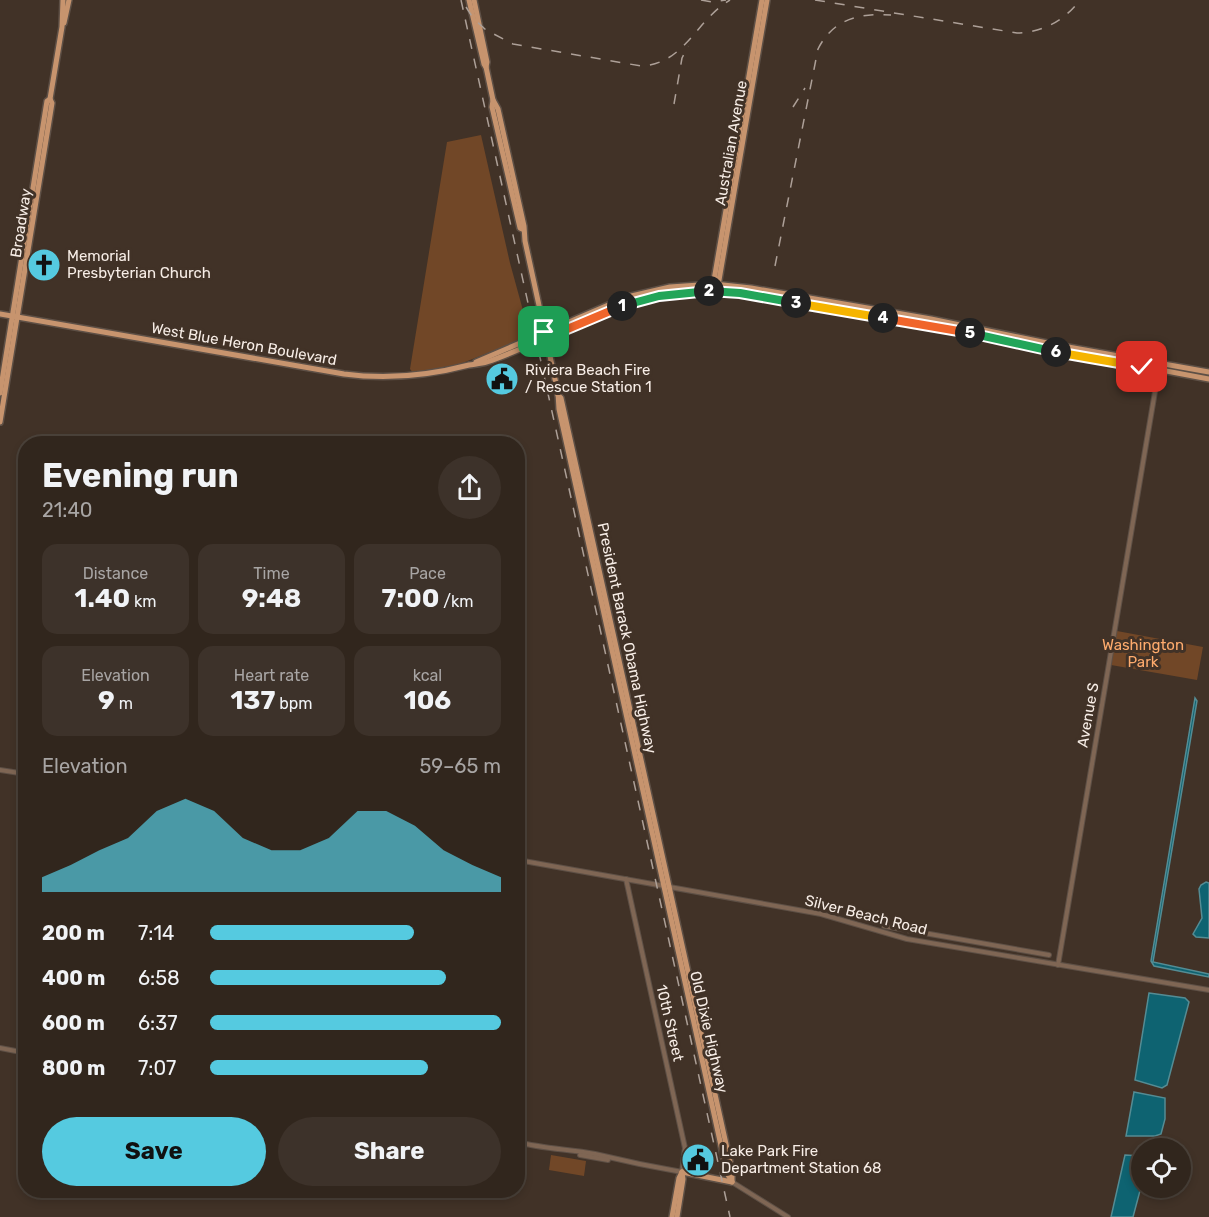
<!DOCTYPE html>
<meta charset="utf-8">
<style>
:root{--surface:#31261d;--page:#3d322a;--text:#f1f3f6;--muted:#a8a5a4;--line:#4c433b;--accent:#55cae0}
body{margin:0;font-family:Rubik,sans-serif;background:var(--page);color:var(--text);height:100vh;display:flex;flex-direction:column;font-size:22px;white-space:nowrap}
*{box-sizing:border-box;margin:0}
p{font-size:20px;color:var(--muted)}
.icon{flex:none;width:33px;height:33px;fill:none;stroke:currentColor;stroke-width:2;stroke-linecap:round;stroke-linejoin:round}
.map{position:relative;flex:1;overflow:hidden}
.sheet{position:absolute;left:18px;top:436px;width:507px;height:762px;display:flex;flex-direction:column;background:var(--surface);border-radius:24px;box-shadow:0 3px 9px #0003,0 0 0 2px var(--line)}
.sheet>*{flex:none}
.buttons{position:absolute;left:1131px;top:1138px;display:grid;gap:12px}
.buttons a{display:grid;place-items:center;width:60px;height:60px;border-radius:50%;background:var(--surface);box-shadow:0 3px 9px #0003,0 0 0 2px var(--line);font-size:30px}
.pin{position:absolute;display:grid;place-items:center;width:51px;height:51px;color:#fff;margin:-26px;border-radius:12px;box-shadow:0 3px 9px #0006}
.km{position:absolute;width:30px;height:30px;margin:-15px;border-radius:50%;background:#222;color:#fff;font-size:16px;line-height:30px;text-align:center}
.round{display:grid;place-items:center;flex:none;width:63px;height:63px;border-radius:32px;background:var(--page)}
.overview{display:flex;align-items:center;justify-content:space-between;height:102px;padding:0 24px}
h1{font-size:33px;font-weight:700;line-height:45px}
.figures{display:grid;grid-template-columns:repeat(3,1fr);gap:9px;height:102px;padding:6px 24px}
.figures div{display:grid;align-content:center;border-radius:15px;background:var(--page);text-align:center}
.figures b{font-size:26px;font-weight:700}
.figures small{font-size:16px;font-weight:400}
.figures p{font-size:16px}
.chart{height:168px;padding:12px 24px}
.chart p{display:flex;justify-content:space-between}
.chart svg{width:100%;height:108px;margin-top:6px;fill:var(--accent);opacity:.7}
.cta{display:flex;gap:12px;margin-top:auto;padding:12px 24px}
.cta a{flex:1;height:69px;border-radius:36px;background:var(--accent);color:#111;font-size:24px;font-weight:700;line-height:69px;text-align:center}
.cta a+a{background:var(--page);color:var(--text)}
ul{padding:0 24px;list-style:none;font-size:20px}
li{display:grid;grid-template-columns:96px 72px 1fr;align-items:center;height:45px}
li i{height:15px;border-radius:8px;background:var(--accent)}
.map>svg:first-child{display:block}
.green{fill:#714727}
.water{fill:#0e6371;stroke:#548c94;stroke-width:1.5}
.lines{fill:none;stroke-linecap:round;stroke-linejoin:round}
.minor-casing{stroke:#5e5046;stroke-width:6}
.major-casing{stroke:#5e5046;stroke-width:8}
.minor{stroke:#7f6654;stroke-width:4}
.major{stroke:#c7946e;stroke-width:5}
.rail{stroke:#ada098;stroke-width:1.5;stroke-dasharray:10 10;stroke-linecap:butt}
.split-1-casing{stroke:#fff;stroke-width:12}
.split-2-casing{stroke:#fff;stroke-width:12}
.split-3-casing{stroke:#fff;stroke-width:12}
.split-4-casing{stroke:#fff;stroke-width:12}
.split-5-casing{stroke:#fff;stroke-width:12}
.split-6-casing{stroke:#fff;stroke-width:12}
.split-7-casing{stroke:#fff;stroke-width:12}
.split-1{stroke:#f0652b;stroke-width:8}
.split-2{stroke:#22a559;stroke-width:8}
.split-3{stroke:#22a559;stroke-width:8}
.split-4{stroke:#f5b400;stroke-width:8}
.split-5{stroke:#f0652b;stroke-width:8}
.split-6{stroke:#22a559;stroke-width:8}
.split-7{stroke:#f5b400;stroke-width:8}
.labels{text-anchor:middle;stroke-width:6;stroke-linejoin:round;paint-order:stroke}
.street-label{font-size:15px;fill:#f7ede6;stroke:#413227}
.poi-label{font-size:15px;fill:#f7ede6;stroke:#413227;text-anchor:start}
.park-label{font-size:15px;fill:#feab6d;stroke:#413227}
</style>
<div class="map">
<svg width="1209" height="1217" viewBox="0 0 1209 1217">
<rect width="100%" height="100%" fill="#413227"/>
<g class="green">
<polygon points="481,135 510,263 530,336 460,364 413,373 410,369 447,142"/>
<polygon points="1117,631 1203,647 1197,680 1111,665"/>
<polygon points="551,1155 586,1161 584,1176 549,1170"/>
</g>
<g class="water">
<polygon points="1195,698 1197,701 1153,962 1209,974 1209,977 1154,966 1151,961"/>
<polygon points="1206,882 1209,883 1209,938 1196,937 1193,934 1202,918 1199,889 1201,885"/>
<polygon points="1149,993 1185,998 1189,1002 1167,1085 1162,1088 1135,1080"/>
<polygon points="1134,1092 1165,1098 1165,1119 1161,1134 1155,1136 1126,1136"/>
<polygon points="1125,1155 1141,1156 1141,1187 1133,1217 1111,1217"/>
</g>
<g class="lines">
<g class="minor-casing">
<g id="minor">
<polyline points="0,770 26,774"/>
<polyline points="518,860 821,914 907,939 1209,990"/>
<polyline points="884,926 1049,955"/>
<polyline points="1058,965 1159,368"/>
<polyline points="0,1048 26,1053"/>
<path d="M518,1142C543,1149 570,1149 595,1154C624,1161 653,1167 682,1172L685,1148L626,879"/>
<polyline points="580,1155 608,1160"/>
<polyline points="732,1182 788,1217"/>
</g>
</g>
<g class="major-casing">
<g id="major">
<polyline points="469,0 484,64 486,67"/>
<polyline points="474,0 487,62 486,67 493,100 492,107 520,228 522,229"/>
<polyline points="64,23 69,0"/>
<polyline points="493,100 498,109 524,226 525,241 558,393 559,409 727,1173 732,1182"/>
<polyline points="713,286 762,0"/>
<polyline points="718,286 767,0"/>
<path d="M0,314L344,374C388,380 427,376 469,365C475,364 481,364 487,362C553,339 615,298 687,292C744,287 802,304 857,313C975,334 1092,358 1209,379"/>
<polyline points="476,362 627,297 670,287 714,284 751,288 931,319 1057,345 1209,372"/>
<polyline points="0,393 47,101 50,99 62,27 63,0"/>
<polyline points="558,395 561,398 732,1171 732,1181"/>
<polyline points="0,422 47,134 52,103 50,99"/>
<polyline points="682,1172 732,1182"/>
<polyline points="672,1217 679,1178 682,1172"/>
<polyline points="677,1217 683,1179 682,1172"/>
</g>
</g>
<use href="#minor" class="minor"/>
<use href="#major" class="major"/>
<g class="rail">
<polyline points="461,0 730,1217"/>
<polyline points="701,0 712,2 726,0"/>
<path d="M815,0L1017,33C1043,32 1064,21 1080,0"/>
<path d="M466,7L473,18L486,30L513,44L641,66C685,64 696,20 730,0"/>
<polyline points="674,104 682,58 688,46"/>
<polyline points="793,107 805,88"/>
<path d="M775,266L818,49C833,19 859,13 891,15"/>
</g>
</g>
<g class="lines">
<g class="split-1-casing">
<polyline id="split-1" points="544,332 546,338 622,306"/>
</g>
<g class="split-2-casing">
<polyline id="split-2" points="622,306 659,296 709,291"/>
</g>
<g class="split-3-casing">
<polyline id="split-3" points="709,291 740,293 796,303"/>
</g>
<g class="split-4-casing">
<polyline id="split-4" points="796,303 883,318"/>
</g>
<g class="split-5-casing">
<polyline id="split-5" points="883,318 970,333"/>
</g>
<g class="split-6-casing">
<polyline id="split-6" points="970,333 1056,352"/>
</g>
<g class="split-7-casing">
<polyline id="split-7" points="1056,352 1142,367"/>
</g>
<use href="#split-1" class="split-1"/>
<use href="#split-2" class="split-2"/>
<use href="#split-3" class="split-3"/>
<use href="#split-4" class="split-4"/>
<use href="#split-5" class="split-5"/>
<use href="#split-6" class="split-6"/>
<use href="#split-7" class="split-7"/>
</g>
<defs>
<g id="church-disc" transform="scale(1.725)"><circle r="9.5" fill="#55cae0" stroke="#413227"/><path d="M-1.2-6h2.4v3.5h3.3v2.4h-3.3V6h-2.4V-.1h-3.3v-2.4h3.3Z" fill="#111"/></g>
<g id="civic-disc" transform="scale(1.725)"><circle r="9.5" fill="#55cae0" stroke="#413227"/><path d="M-.6-6.5H3V-4.5H.6V-3L4-1V1h2V6H-6V1h2V-1L-.6-3ZM-1.2 2.5V6h2.4V2.5Z" fill="#111"/></g>
</defs>
<g fill-rule="evenodd">
<use href="#church-disc" x="44" y="265"/>
<use href="#civic-disc" x="502" y="379"/>
<use href="#civic-disc" x="698" y="1160"/>
</g>
<g class="labels">
<g class="street-label">
<text transform="translate(731 143) rotate(-80)" y="5">Australian Avenue</text>
<text transform="translate(21 223) rotate(-81)" y="5">Broadway</text>
<text transform="translate(244 344) rotate(10)" y="5">West Blue Heron Boulevard</text>
<text transform="translate(627 638) rotate(78)" y="5">President Barack Obama Highway</text>
<text transform="translate(1088 715) rotate(-80)" y="5">Avenue S</text>
<text transform="translate(866 915) rotate(14)" y="5">Silver Beach Road</text>
<text transform="translate(670 1023) rotate(77)" y="5">10th Street</text>
<text transform="translate(709 1032) rotate(77)" y="5">Old Dixie Highway</text>
</g>
<g class="poi-label">
<text x="67" y="261">Memorial<tspan x="67" dy="17">Presbyterian Church</tspan></text>
<text x="525" y="375">Riviera Beach Fire<tspan x="525" dy="17">/ Rescue Station 1</tspan></text>
<text x="721" y="1156">Lake Park Fire<tspan x="721" dy="17">Department Station 68</tspan></text>
</g>
<g class="park-label">
<text x="1143" y="650">Washington<tspan x="1143" dy="17">Park</tspan></text>
</g>
</g>
</svg>
<div class="buttons">
<a><svg class="icon" aria-label="locate" viewBox="0 0 24 24"><circle cx="12" cy="12" r="6"/><path d="M12 2v4M12 18v4M2 12h4M18 12h4"/></svg></a>
</div>
<div class="pin" style="left:544px;top:332px;background:#1e9e55"><svg class="icon" aria-label="arrive" viewBox="0 0 24 24"><path d="M6 21V4h12l-3 4 3 4H6"/></svg></div>
<div class="pin" style="left:1142px;top:367px;background:#d93025"><svg class="icon" aria-label="check" viewBox="0 0 24 24"><path d="M5 12l5 5 9-10"/></svg></div>
<b class="km" style="left:622px;top:306px">1</b>
<b class="km" style="left:709px;top:291px">2</b>
<b class="km" style="left:796px;top:303px">3</b>
<b class="km" style="left:883px;top:318px">4</b>
<b class="km" style="left:970px;top:333px">5</b>
<b class="km" style="left:1056px;top:352px">6</b>
<section class="sheet">
<div class="overview"><div><h1>Evening run</h1><p>21:40</p></div><a class="round"><svg class="icon" aria-label="share" viewBox="0 0 24 24"><path d="M12 15V3M7 8l5-5 5 5M5 13v7h14v-7"/></svg></a></div>
<div class="figures">
<div><p>Distance</p><b>1.40<small> km</small></b></div>
<div><p>Time</p><b>9:48</b></div>
<div><p>Pace</p><b>7:00<small> /km</small></b></div>
</div>
<div class="figures">
<div><p>Elevation</p><b>9<small> m</small></b></div>
<div><p>Heart rate</p><b>137<small> bpm</small></b></div>
<div><p>kcal</p><b>106</b></div>
</div>
<div class="chart"><p><span>Elevation</span>59–65 m</p>
<svg viewBox="0 0 160 44" preserveAspectRatio="none"><path d="M0 44V38L10 33L20 27L30 22L40 11L50 6L60 11L70 22L80 27L90 27L100 22L110 11L120 11L130 17L140 27L150 33L160 38V44z"/></svg>
</div>
<ul>
<li><b>200 m</b>7:14<i style="width:70%"></i></li>
<li><b>400 m</b>6:58<i style="width:81%"></i></li>
<li><b>600 m</b>6:37<i style="width:100%"></i></li>
<li><b>800 m</b>7:07<i style="width:75%"></i></li>
</ul>
<div class="cta"><a>Save</a><a>Share</a></div>
</section>
</div>
